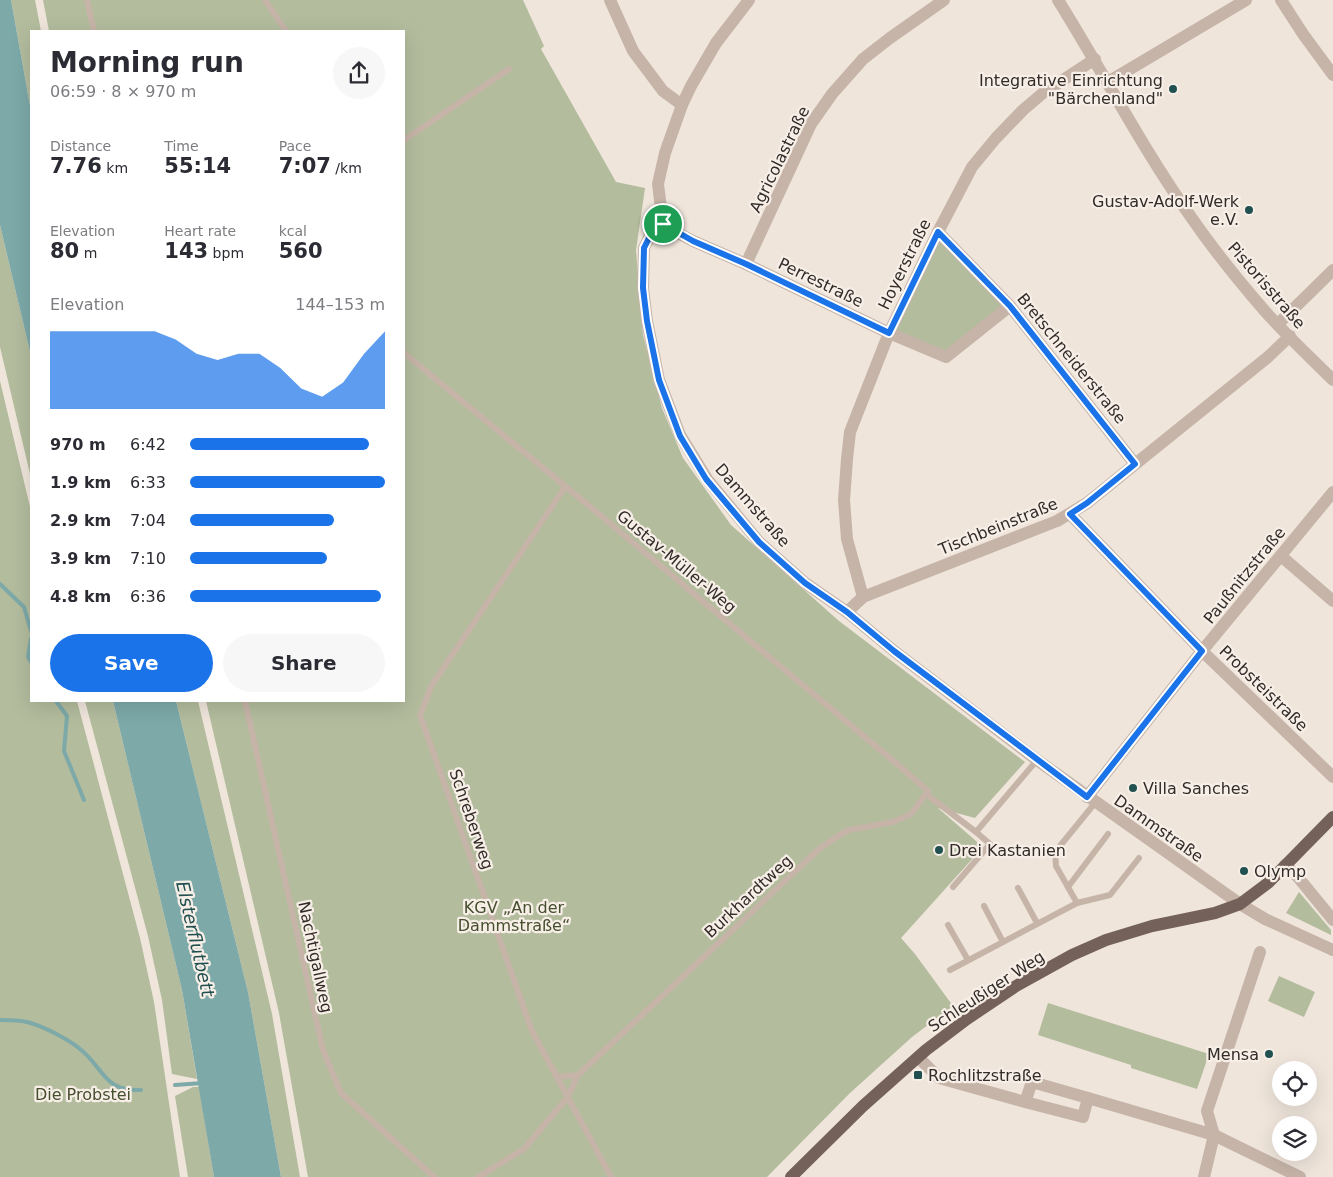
<!DOCTYPE html>
<meta charset="utf-8">
<style>
:root{--surface:#fff;--page:#f7f7f7;--text:#2b2b33;--muted:#7c7c81;--accent:#1a73e8}
body{margin:0;font-family:"DejaVu Sans",sans-serif;background:var(--page);color:var(--text);height:100vh;display:flex;flex-direction:column;font-size:19px;white-space:nowrap}
*{box-sizing:border-box;margin:0}
p{font-size:16px;color:var(--muted)}
.icon{flex:none;width:28px;height:28px;fill:none;stroke:currentColor;stroke-width:2;stroke-linecap:round;stroke-linejoin:round}
.map{position:relative;flex:1;overflow:hidden}
.sheet{position:absolute;left:30px;top:30px;width:375px;height:672px;display:flex;flex-direction:column;background:var(--surface);border-radius:0px;box-shadow:0 5px 20px #0002}
.sheet>*{flex:none}
.controls{position:absolute;left:1272px;top:1061px;display:grid;gap:10px}
.controls a{display:grid;place-items:center;width:45px;height:45px;border-radius:50%;background:var(--surface);box-shadow:0 5px 20px #0002;font-size:25px}
.pin{position:absolute;display:grid;place-items:center;width:42px;height:42px;color:#fff;margin:-21px;border:2px solid #fff;border-radius:50%;box-shadow:0 1px 5px #0007}
.round{display:grid;place-items:center;flex:none;width:52px;height:52px;border-radius:26px;background:var(--page)}
.summary{display:flex;align-items:center;justify-content:space-between;height:85px;padding:0 20px}
h1{font-size:28px;font-weight:800;line-height:38px}
.metrics{display:grid;grid-template-columns:repeat(3,1fr);gap:8px;height:85px;padding:5px 20px}
.metrics div{display:grid;align-content:center}
.metrics b{font-size:21px;font-weight:800}
.metrics small{font-size:14px;font-weight:400}
.metrics p{font-size:14px}
.chart{height:140px;padding:10px 20px}
.chart p{display:flex;justify-content:space-between}
.chart svg{width:100%;height:90px;margin-top:5px;fill:var(--accent);opacity:.7}
.primary-button{display:flex;gap:10px;margin-top:auto;padding:10px 20px}
.primary-button a{flex:1;height:58px;border-radius:30px;background:var(--accent);color:#fff;font-size:20px;font-weight:800;line-height:58px;text-align:center}
.primary-button a+a{background:var(--page);color:var(--text)}
ul{padding:0 20px;list-style:none;font-size:16px}
li{display:grid;grid-template-columns:80px 60px 1fr;align-items:center;height:38px}
li i{height:12px;border-radius:6px;background:var(--accent)}
.map>svg:first-child{display:block}
.green{fill:#b3bc9d}
.water{fill:#7da9a9}
.lines{fill:none;stroke-linecap:round;stroke-linejoin:round}
.stream{stroke:#7da9a9;stroke-width:4}
.service{stroke:#c6b4a8;stroke-width:6}
.minor{stroke:#c6b4a8;stroke-width:12}
.primary{stroke:#74615a;stroke-width:12}
.route-casing{stroke:#fff;stroke-width:10}
.route{stroke:#1a73e8;stroke-width:6}
.poi-dot{fill:#215051;stroke:#f7efe7;stroke-width:2}
.labels{text-anchor:middle;stroke-width:4.5;stroke-linejoin:round;paint-order:stroke}
.poi-label{font-size:16px;fill:#332b28;stroke:#f7efe7;text-anchor:start}
.street-label{font-size:16px;fill:#332b28;stroke:#f7efe7}
.park-label{font-size:16px;fill:#454f2e;stroke:#f7efe7}
.water-label{font-size:18px;font-style:italic;fill:#215051;stroke:#f7efe7}
</style>
<div class="map">
<svg width="1333" height="1177" viewBox="0 0 1333 1177">
<rect width="100%" height="100%" fill="#efe5db"/>
<g class="green">
<polygon points="11,0 35,0 41,31 31,31 31,111"/>
<polygon points="43,0 523,0 544,46 541,49 616,182 645,188 636,250 643,335 662,408 683,458 731,525 839,621 1025,762 975,818 938,808 983,847 901,938 915,954 953,1006 912,1037 850,1093 767,1177 308,1177 279,1013 206,701 404,701 404,31 49,31"/>
<polygon points="0,225 31,356 31,478 0,347"/>
<polygon points="938,232 1010,306 946,357 889,333"/>
<polygon points="0,381 31,511 31,701 77,701 140,938 154,1002 180,1177 0,1177"/>
<polygon points="85,701 113,701 182,990 197,1079 172,1074 162,1000 148,936"/>
<polygon points="176,701 198,701 272,1014 300,1177 281,1177 248,992"/>
<polygon points="1299,892 1331,930 1331,935 1286,913"/>
<polygon points="1279,976 1315,992 1304,1017 1268,1001"/>
<polygon points="1048,1003 1209,1054 1197,1089 1131,1068 1131,1065 1038,1035"/>
<polygon points="193,1087 199,1087 214,1177 188,1177 175,1096"/>
</g>
<g class="water">
<polygon points="0,0 11,0 31,111 31,356 0,225"/>
<polygon points="113,701 176,701 248,992 281,1177 214,1177 182,990"/>
</g>
<g class="lines">
<g class="stream">
<polyline points="0,584 24,607 31,631"/>
<polyline points="31,638 28,657 31,662"/>
<polyline points="56,701 67,716 64,751 84,800"/>
<path d="M0,1020C9,1020 19,1020 27,1022C43,1026 68,1039 80,1049C104,1068 104,1092 141,1090"/>
<polyline points="175,1085 203,1083"/>
</g>
<g class="service">
<polyline points="87,0 94,31"/>
<polyline points="265,0 286,31"/>
<polyline points="404,140 509,69"/>
<polyline points="404,353 600,515 897,764 928,791 926,794"/>
<polyline points="565,487 432,685 420,715 532,1031 611,1177"/>
<polyline points="245,701 323,1050 341,1093 434,1177"/>
<polyline points="953,887 990,844 976,832"/>
<polyline points="1068,887 1108,834"/>
<polyline points="1018,888 1037,923"/>
<polyline points="1077,903 1110,895 1139,858"/>
<polyline points="984,906 1003,942"/>
<polyline points="948,925 968,960"/>
<polyline points="950,970 1077,903 1056,866 1055,852 1095,803"/>
<polyline points="557,1077 578,1075 819,849 841,834 849,830 893,822 911,814 926,794 976,832 1037,760"/>
<polyline points="478,1177 524,1149 567,1098 578,1075"/>
</g>
<g class="minor">
<polyline points="610,0 633,51 663,91 682,105"/>
<path d="M1058,0C1103,72 1142,148 1191,217C1213,249 1238,280 1264,310C1285,334 1310,357 1333,380"/>
<polyline points="1281,0 1303,34 1333,75"/>
<polyline points="1108,82 1246,0"/>
<polyline points="663,225 652,232 644,248 643,288 647,321 659,380 680,435 707,479 759,542 805,583 847,612 894,651 1037,760 1240,904 1265,919 1333,950"/>
<polyline points="663,225 693,241 746,264 889,333 946,357 1010,306"/>
<polyline points="663,225 658,184 665,153 682,105 691,86 716,43 749,0"/>
<polyline points="938,232 1010,306 1135,464"/>
<polyline points="746,264 811,124 832,94 863,59 890,38 944,0"/>
<polyline points="1278,324 1333,270"/>
<polyline points="1070,514 1202,651 1333,777"/>
<polyline points="1281,556 1333,601"/>
<polyline points="863,597 847,539 844,500 847,459 850,432 889,333 938,232 972,167 996,138 1023,110 1043,93 1095,59"/>
<polyline points="847,612 863,597 1057,521 1087,503 1268,357 1290,336"/>
<polyline points="1087,797 1202,651 1333,492"/>
<polyline points="1285,865 1297,876 1333,920"/>
<polyline points="918,1057 939,1078 1025,1102 1083,1117 1088,1098 1032,1082 1025,1102"/>
<polyline points="1088,1098 1214,1135 1300,1177"/>
<polyline points="1204,1177 1214,1135 1207,1111 1260,952"/>
</g>
<polyline class="primary" points="791,1177 863,1106 926,1050 967,1019 1016,986 1072,955 1106,940 1152,926 1215,913 1240,904 1268,883 1333,817"/>
</g>
<g class="lines">
<g class="route-casing">
<polygon id="route" points="663,224 693,241 746,264 889,333 938,232 1010,306 1135,464 1087,503 1070,514 1202,651 1087,797 894,651 847,612 805,583 759,542 706,479 680,436 659,380 647,321 643,288 644,248 652,232"/>
</g>
<use href="#route" class="route"/>
</g>
<g class="poi-dot">
<circle cx="1173" cy="89" r="5"/>
<circle cx="1249" cy="210" r="5"/>
<circle cx="1133" cy="788" r="5"/>
<circle cx="939" cy="850" r="5"/>
<circle cx="1244" cy="871" r="5"/>
<circle cx="1269" cy="1054" r="5"/>
<rect x="913" y="1070" width="10" height="10" rx="2.5"/>
</g>
<g class="labels">
<g class="poi-label">
<text x="1163" y="86" text-anchor="end">Integrative Einrichtung<tspan x="1163" dy="18">"Bärchenland"</tspan></text>
<text x="1239" y="207" text-anchor="end">Gustav-Adolf-Werk<tspan x="1239" dy="18">e.V.</tspan></text>
<text x="1143" y="794">Villa Sanches</text>
<text x="949" y="856">Drei Kastanien</text>
<text x="1254" y="877">Olymp</text>
<text x="1259" y="1060" text-anchor="end">Mensa</text>
<text x="928" y="1081">Rochlitzstraße</text>
</g>
<g class="street-label">
<text transform="translate(779 159) rotate(-64)" y="6">Agricolastraße</text>
<text transform="translate(904 264) rotate(-64)" y="6">Hoyerstraße</text>
<text transform="translate(821 282) rotate(26)" y="6">Perrestraße</text>
<text transform="translate(1267 285) rotate(49)" y="6">Pistorisstraße</text>
<text transform="translate(1072 358) rotate(51)" y="6">Bretschneiderstraße</text>
<text transform="translate(753 505) rotate(49)" y="6">Dammstraße</text>
<text transform="translate(998 526) rotate(-22)" y="6">Tischbeinstraße</text>
<text transform="translate(677 561) rotate(40)" y="6">Gustav-Müller-Weg</text>
<text transform="translate(1244 575) rotate(-51)" y="6">Paußnitzstraße</text>
<text transform="translate(1264 688) rotate(44)" y="6">Probsteistraße</text>
<text transform="translate(472 819) rotate(71)" y="6">Schreberweg</text>
<text transform="translate(1159 828) rotate(35)" y="6">Dammstraße</text>
<text transform="translate(748 896) rotate(-43)" y="6">Burkhardtweg</text>
<text transform="translate(316 957) rotate(78)" y="6">Nachtigallweg</text>
<text transform="translate(986 991) rotate(-33)" y="6">Schleußiger Weg</text>
</g>
<g class="park-label">
<text x="514" y="913">KGV „An der<tspan x="514" dy="18">Dammstraße“</tspan></text>
<text x="83" y="1100">Die Probstei</text>
</g>
<g class="water-label">
<text transform="translate(195 939) rotate(77)" y="6">Elsterflutbett</text>
</g>
</g>
</svg>
<div class="controls">
<a><svg class="icon" aria-label="locate" viewBox="0 0 24 24"><circle cx="12" cy="12" r="6"/><path d="M12 2v4M12 18v4M2 12h4M18 12h4"/></svg></a>
<a><svg class="icon" aria-label="layers" viewBox="0 0 24 24"><path d="M12 4l9 5-9 5-9-5zM3 14l9 5 9-5"/></svg></a>
</div>
<div class="pin" style="left:663px;top:224px;background:#1e9e55"><svg class="icon" aria-label="arrive" viewBox="0 0 24 24"><path d="M6 21V4h12l-3 4 3 4H6"/></svg></div>
<section class="sheet">
<div class="summary"><div><h1>Morning run</h1><p>06:59 · 8 × 970 m</p></div><a class="round"><svg class="icon" aria-label="share" viewBox="0 0 24 24"><path d="M12 15V3M7 8l5-5 5 5M5 13v7h14v-7"/></svg></a></div>
<div class="metrics">
<div><p>Distance</p><b>7.76<small> km</small></b></div>
<div><p>Time</p><b>55:14</b></div>
<div><p>Pace</p><b>7:07<small> /km</small></b></div>
</div>
<div class="metrics">
<div><p>Elevation</p><b>80<small> m</small></b></div>
<div><p>Heart rate</p><b>143<small> bpm</small></b></div>
<div><p>kcal</p><b>560</b></div>
</div>
<div class="chart"><p><span>Elevation</span>144–153 m</p>
<svg viewBox="0 0 160 44" preserveAspectRatio="none"><path d="M0 44V6L10 6L20 6L30 6L40 6L50 6L60 10L70 17L80 20L90 17L100 17L110 24L120 34L130 38L140 31L150 17L160 6V44z"/></svg>
</div>
<ul>
<li><b>970 m</b>6:42<i style="width:92%"></i></li>
<li><b>1.9 km</b>6:33<i style="width:100%"></i></li>
<li><b>2.9 km</b>7:04<i style="width:74%"></i></li>
<li><b>3.9 km</b>7:10<i style="width:70%"></i></li>
<li><b>4.8 km</b>6:36<i style="width:98%"></i></li>
</ul>
<div class="primary-button"><a>Save</a><a>Share</a></div>
</section>
</div>
